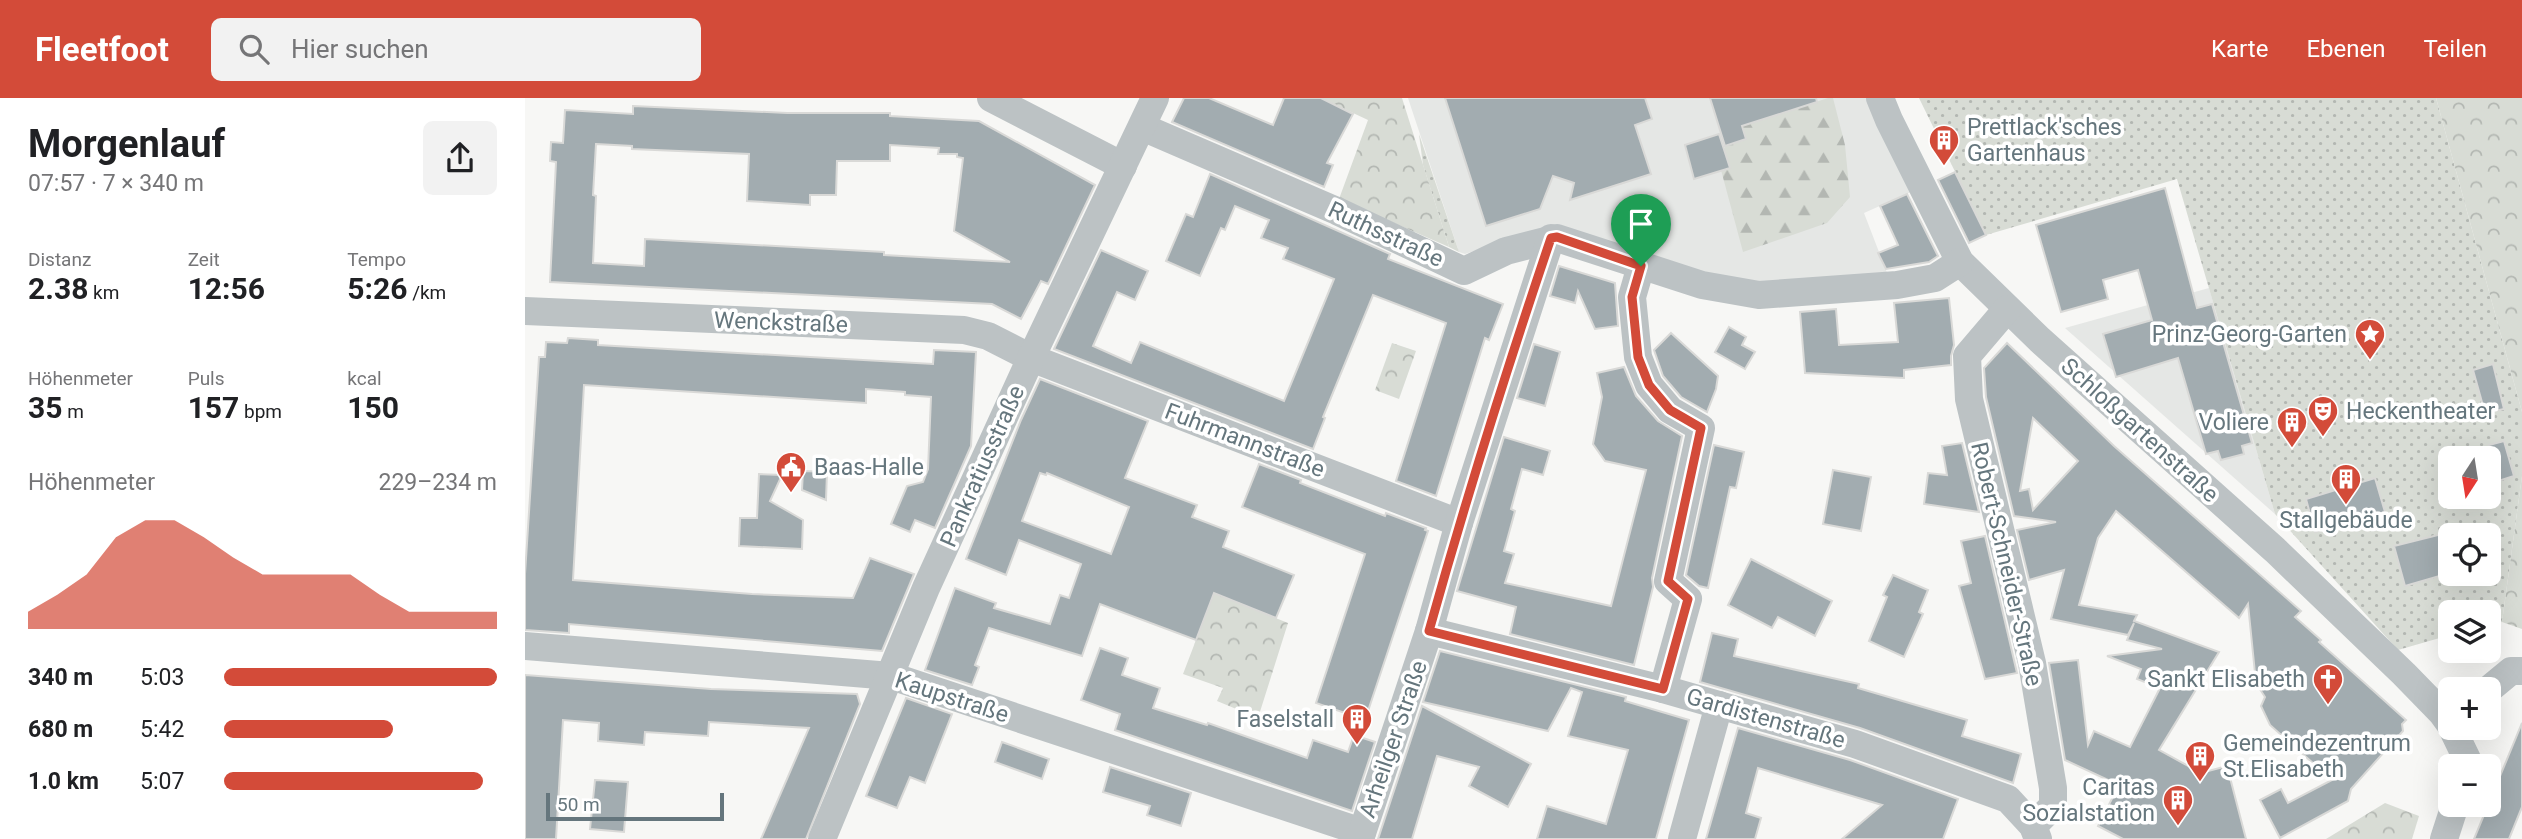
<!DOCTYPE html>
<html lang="de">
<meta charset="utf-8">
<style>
:root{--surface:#fff;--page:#f2f2f2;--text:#202124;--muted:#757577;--accent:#d34b39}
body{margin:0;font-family:Roboto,sans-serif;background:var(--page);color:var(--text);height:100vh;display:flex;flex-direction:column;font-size:26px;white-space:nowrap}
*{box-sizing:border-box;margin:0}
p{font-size:23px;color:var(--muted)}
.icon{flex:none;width:38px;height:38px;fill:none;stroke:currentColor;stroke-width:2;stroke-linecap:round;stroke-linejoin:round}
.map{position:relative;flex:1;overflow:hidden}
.sheet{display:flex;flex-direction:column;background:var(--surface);width:525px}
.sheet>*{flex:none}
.needle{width:46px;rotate:192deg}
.tools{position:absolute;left:1913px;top:348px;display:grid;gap:14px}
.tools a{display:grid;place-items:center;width:63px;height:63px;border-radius:10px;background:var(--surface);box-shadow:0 7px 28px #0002;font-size:35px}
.scale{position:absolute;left:21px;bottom:18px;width:178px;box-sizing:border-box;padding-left:7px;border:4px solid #65767d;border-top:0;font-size:19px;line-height:24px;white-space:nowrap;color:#65767d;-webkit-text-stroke:5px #fff;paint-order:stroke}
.pin{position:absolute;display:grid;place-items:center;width:60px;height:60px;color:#fff;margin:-72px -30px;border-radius:50% 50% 50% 0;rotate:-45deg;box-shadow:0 0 7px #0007}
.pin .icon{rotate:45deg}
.round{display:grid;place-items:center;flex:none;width:74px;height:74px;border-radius:10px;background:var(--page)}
.head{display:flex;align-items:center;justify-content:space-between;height:119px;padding:0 28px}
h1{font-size:38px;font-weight:700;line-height:52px}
.figures{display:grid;grid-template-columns:repeat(3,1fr);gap:10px;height:119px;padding:7px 28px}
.figures div{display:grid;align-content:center}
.figures b{font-size:30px;font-weight:700}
.figures small{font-size:19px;font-weight:400}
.figures p{font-size:19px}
.chart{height:196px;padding:14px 28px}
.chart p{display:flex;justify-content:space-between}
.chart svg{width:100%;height:126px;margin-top:7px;fill:var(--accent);opacity:.7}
ul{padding:0 28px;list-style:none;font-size:23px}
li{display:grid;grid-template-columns:112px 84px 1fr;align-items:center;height:52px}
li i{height:18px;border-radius:9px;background:var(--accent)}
header{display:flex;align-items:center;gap:42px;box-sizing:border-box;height:98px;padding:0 35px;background:var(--accent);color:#fff}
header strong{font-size:33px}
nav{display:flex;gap:38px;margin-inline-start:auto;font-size:24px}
.search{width:490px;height:63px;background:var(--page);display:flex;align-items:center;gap:18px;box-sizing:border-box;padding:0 24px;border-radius:10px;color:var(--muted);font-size:26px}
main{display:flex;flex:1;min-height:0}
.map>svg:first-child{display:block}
.built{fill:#e5e7e5}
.grass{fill:url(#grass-dots);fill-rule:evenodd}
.forest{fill:url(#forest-firs)}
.park{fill:url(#park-crowns)}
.building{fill:#a2acb0;stroke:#d9d9d7;stroke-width:2;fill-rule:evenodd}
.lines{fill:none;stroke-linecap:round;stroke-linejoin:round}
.street{stroke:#bcc2c4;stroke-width:28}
.route-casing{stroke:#fff;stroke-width:14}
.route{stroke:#d34b39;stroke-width:9}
.labels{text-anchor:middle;stroke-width:7;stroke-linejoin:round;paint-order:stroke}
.poi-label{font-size:23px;fill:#65767d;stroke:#fff;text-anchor:end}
.street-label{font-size:23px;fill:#65767d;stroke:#fff}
</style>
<header>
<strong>Fleetfoot</strong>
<div class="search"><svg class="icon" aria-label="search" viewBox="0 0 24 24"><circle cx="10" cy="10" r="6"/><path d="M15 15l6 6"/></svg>Hier suchen</div>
<nav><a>Karte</a><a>Ebenen</a><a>Teilen</a></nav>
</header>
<main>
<section class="sheet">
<div class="head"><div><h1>Morgenlauf</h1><p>07:57 · 7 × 340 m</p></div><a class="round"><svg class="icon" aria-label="share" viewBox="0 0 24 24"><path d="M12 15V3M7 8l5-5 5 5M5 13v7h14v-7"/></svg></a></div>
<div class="figures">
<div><p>Distanz</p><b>2.38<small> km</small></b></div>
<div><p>Zeit</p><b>12:56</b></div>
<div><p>Tempo</p><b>5:26<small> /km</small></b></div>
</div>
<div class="figures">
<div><p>Höhenmeter</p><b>35<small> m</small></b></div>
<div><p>Puls</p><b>157<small> bpm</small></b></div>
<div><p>kcal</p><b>150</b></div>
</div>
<div class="chart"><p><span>Höhenmeter</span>229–234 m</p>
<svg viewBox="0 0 160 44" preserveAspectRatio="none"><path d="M0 44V38L10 32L20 25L30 12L40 6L50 6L60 12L70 19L80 25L90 25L100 25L110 25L120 32L130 38L140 38L150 38L160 38V44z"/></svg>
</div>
<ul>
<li><b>340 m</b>5:03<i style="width:100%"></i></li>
<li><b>680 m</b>5:42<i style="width:62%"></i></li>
<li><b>1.0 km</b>5:07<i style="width:95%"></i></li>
</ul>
</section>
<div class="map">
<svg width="1997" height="741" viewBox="0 0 1997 741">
<defs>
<pattern id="grass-dots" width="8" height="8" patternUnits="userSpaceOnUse" patternTransform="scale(1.75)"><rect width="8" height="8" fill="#d8dcd5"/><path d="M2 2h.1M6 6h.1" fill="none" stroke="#b3b7b2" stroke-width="1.8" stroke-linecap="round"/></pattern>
<pattern id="forest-firs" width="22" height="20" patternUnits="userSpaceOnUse" patternTransform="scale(1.75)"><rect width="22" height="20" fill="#d8dcd5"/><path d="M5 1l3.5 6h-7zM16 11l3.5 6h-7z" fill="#b3b7b2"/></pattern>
<pattern id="park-crowns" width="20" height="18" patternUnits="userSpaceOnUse" patternTransform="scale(1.75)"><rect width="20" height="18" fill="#d8dcd5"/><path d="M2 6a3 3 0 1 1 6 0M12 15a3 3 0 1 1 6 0" fill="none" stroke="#b3b7b2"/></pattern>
</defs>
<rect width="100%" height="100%" fill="#f7f7f5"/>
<g class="built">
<polygon points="883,0 1343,0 1386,94 1339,115 1364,180 1221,189 1027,127 940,156 934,154"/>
<polygon points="1684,190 1750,416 1540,230"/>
</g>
<g class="grass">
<path d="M1394,0H1911L1997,314V378L1977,524L1964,527V514H1925V537L1873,552L1750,416L1652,81L1461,137ZM1925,360H1964V399H1925ZM1925,438H1964V476H1925Z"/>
<polygon points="894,36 934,154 924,149 898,67"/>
</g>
<polygon class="forest" points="1303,0 1308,0 1320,47 1325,99 1302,125 1218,154 1196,72 1205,69 1199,51 1200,48 1221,41 1217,28"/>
<g class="park">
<polygon points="796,0 877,0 924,149 814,101 843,22"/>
<polygon points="1911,0 1997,0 1997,314"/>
<polygon points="867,245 891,253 874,301 850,292"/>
<polygon points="1997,378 1997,531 1977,524"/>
<polygon points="689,495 763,525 733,620 692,603 698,590 658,576"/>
<polygon points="1860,705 1894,718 1887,741 1801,741"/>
</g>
<g class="building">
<polygon points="659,0 684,0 748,27 759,0 796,0 828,16 802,65 808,67 799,89 647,24"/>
<polygon points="920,0 1120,0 1127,21 1110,27 1126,76 1045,102 1049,85 1028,78 1015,111 961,128"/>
<polygon points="1185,0 1291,0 1292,4 1217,28 1221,41 1200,48"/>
<path d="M108,8L262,15H365V18L454,23L570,87L523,186L516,183L496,221L467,206L25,184L31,64L25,63L26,44L38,45L40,12L108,16ZM71,46L107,48V51L224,56L222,103L285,107V97H311L312,63H365V47L414,50L413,56H432V59L438,60L429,133L485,164L359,157V154L120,141L119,168L68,165L71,98L68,97Z"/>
<polygon points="1194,36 1205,70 1169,81 1160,47"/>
<polygon points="1430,74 1461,137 1444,145 1413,82"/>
<polygon points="685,76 865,156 863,161 978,206 964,242 960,240 911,398 871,383 921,225 848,197 798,319 800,320 788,351 529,251 576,152 623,173 610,202 592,194 568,248 606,265 615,244 759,303 809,181 758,161 763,150 736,140 744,122 710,108 700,132 696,130 675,178 641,163 661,116 668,119"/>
<polygon points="1640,90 1672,210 1687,206 1727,345 1717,348 1719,356 1696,362 1693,353 1681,356 1653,260 1591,279 1578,236 1627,222 1613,172 1578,182 1583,201 1536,214 1511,127"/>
<polygon points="1382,96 1413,158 1404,164 1361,171 1353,155 1373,147 1355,108"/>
<polygon points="1034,168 1090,185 1093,228 1070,231 1053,193 1050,205 1025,198"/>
<polygon points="1424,200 1429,247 1426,258 1426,267 1379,272 1379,280 1280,275 1275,214 1311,211 1314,247 1373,244 1369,205"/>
<polygon points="1204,229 1221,239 1217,247 1230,254 1220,271 1190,254"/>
<polygon points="1146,235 1193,278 1191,291 1182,314 1156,299 1138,278 1129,252"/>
<polygon points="43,240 73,242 73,247 408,266 409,252 451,254 446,348 410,430 390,422 385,434 366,426 382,388 398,384 403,371 406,299 380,297 380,294 341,291 341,305 59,287 48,482 227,496 328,500 345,460 389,476 357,553 44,526 44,535 0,532 0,476 14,259 20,259 21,244 42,245"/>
<path d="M1482,245L1589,348L1776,513L1770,519L1796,542L1794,544L1881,622L1877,626L1878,633L1826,691L1823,703L1755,740L1735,702L1756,691L1763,705L1807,682L1745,627L1736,608L1740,599L1731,585L1723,506L1714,520L1591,413L1573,440L1554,507L1612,517L1609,523L1694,554L1634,652L1676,675L1702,668L1721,741H1598L1573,728L1594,687L1540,662L1524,565L1553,562L1563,647L1569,633L1605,649L1635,590L1612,581L1616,571L1582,558L1637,551L1602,542L1609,525L1603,537L1526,521L1539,472L1504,482L1492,432L1531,424L1489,418L1461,299L1459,270ZM1508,320L1553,363L1508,412L1504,391L1495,393Z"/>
<polygon points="1009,246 1035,254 1020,308 992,300"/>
<polygon points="1968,266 1979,311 1960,315 1948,272"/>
<polygon points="1099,269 1111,298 1133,323 1157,338 1127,480 1128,489 1109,567 985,536 991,509 932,493 979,339 1025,353 1018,377 997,371 986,411 990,413 979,453 989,456 980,485 1086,508 1121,372 1080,363 1068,346 1077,299 1072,275"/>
<path d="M515,281L623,323L600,380L672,407L667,419L704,433L698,449L769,477L751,520L689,495L671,542L575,506L557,558L464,530L450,567L454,569L447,587L400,572L430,490L471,505L469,510L525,526L535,497L544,500L556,466L494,442L481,477L441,461L496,322ZM515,375L521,377L522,375L604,409L586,456L497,423Z"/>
<polygon points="1979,343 1989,378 1964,386 1964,347"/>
<polygon points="1437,345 1454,414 1399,406 1403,375 1422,377 1417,348"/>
<polygon points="1189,347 1219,354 1211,390 1205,389 1183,490 1174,488 1161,477"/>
<polygon points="734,366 776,382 775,385 860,418 861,415 901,430 900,432 903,433 840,622 791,605 840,456 717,409"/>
<polygon points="1308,372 1346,379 1336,433 1298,426"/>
<polygon points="278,373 302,374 301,402 277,392"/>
<polygon points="234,376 257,377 245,403 278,422 277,451 214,448 215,420 232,420"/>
<polygon points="1850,380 1860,414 1790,434 1781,401"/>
<polygon points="1925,434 1925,475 1880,488 1869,448"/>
<polygon points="1460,438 1492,575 1460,581 1434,488 1446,485 1436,443"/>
<polygon points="1226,461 1307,503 1290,538 1253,519 1247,530 1203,507"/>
<polygon points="1368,477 1403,492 1394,514 1398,516 1379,559 1344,543 1362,499 1358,497"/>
<polygon points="1187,535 1213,541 1209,558 1334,586 1333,590 1442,622 1437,638 1496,656 1488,685 1335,630 1175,584"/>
<polygon points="575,550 603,560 597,577 635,590 628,610 682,627 683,625 782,660 788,642 823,654 829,637 850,644 827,713 590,632 595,616 556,602"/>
<polygon points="915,553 1101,599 1100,603 1164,622 1131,741 1012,741 1022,708 1081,726 1103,652 1043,638 1057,594 1046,590 1023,633 898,604"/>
<polygon points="0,577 186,591 332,596 335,606 281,741 236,741 284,630 184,624 183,638 120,634 119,647 73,643 74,625 38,622 31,741 0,741"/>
<polygon points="381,600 427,616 400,685 385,679 372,710 341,698"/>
<polygon points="897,608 1006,666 983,709 944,688 954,669 912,658 887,741 853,741"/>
<polygon points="1997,625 1997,709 1984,741 1949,741"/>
<polygon points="1213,630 1325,662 1433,701 1418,741 1317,741 1357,707 1233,670 1221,715 1236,720 1230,741 1181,741"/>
<polygon points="477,644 524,661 517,681 470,664"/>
<polygon points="585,669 666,695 656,728 622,717 625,708 578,694"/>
<polygon points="70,682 103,684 99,734 65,731"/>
</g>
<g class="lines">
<g class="street">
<polyline points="466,0 598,68"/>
<polyline points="1355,0 1364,22 1435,164 1515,242 1750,452 1879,576 1917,615 1925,626"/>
<polyline points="617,29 812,113 939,173 981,153 1032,140 1177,187 1234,197 1372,187 1410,180 1435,164"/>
<polyline points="1116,168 1107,199 1113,259 1124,287 1145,312 1176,330 1143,483 1163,501 1138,591"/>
<polyline points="1482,211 1442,258 1444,301 1507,565 1528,690 1528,708 1508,728"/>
<polyline points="0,213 439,232 463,238 506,260 934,425"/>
<polyline points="904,533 1138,591 1330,646 1483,701 1508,728 1513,741"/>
<polyline points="0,548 366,578 837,734"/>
<polyline points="1963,592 1986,573 1997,573"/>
<polyline points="1927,630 1942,661 1941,668"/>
<polyline points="297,741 401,490 506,260 630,0"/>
<polyline points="835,741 904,533 934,425 1026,140"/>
<polyline points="1157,741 1194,607"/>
<polyline points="1919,741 1930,707"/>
</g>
</g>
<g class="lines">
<g class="route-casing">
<path id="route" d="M1032,139L1116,168L1107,199L1113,259L1124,287L1145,312L1176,330L1143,483L1163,501L1138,591L904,533C941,401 982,270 1026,140Z"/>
</g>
<use href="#route" class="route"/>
</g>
<defs>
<g id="building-pin" transform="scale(1.575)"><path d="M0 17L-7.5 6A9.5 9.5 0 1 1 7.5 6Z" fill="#d34b39" stroke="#fff"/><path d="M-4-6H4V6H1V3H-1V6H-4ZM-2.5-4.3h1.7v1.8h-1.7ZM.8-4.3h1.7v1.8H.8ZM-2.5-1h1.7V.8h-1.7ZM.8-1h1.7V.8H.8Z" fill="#fff"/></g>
<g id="sight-pin" transform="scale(1.575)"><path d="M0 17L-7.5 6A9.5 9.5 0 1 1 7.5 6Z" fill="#d34b39" stroke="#fff"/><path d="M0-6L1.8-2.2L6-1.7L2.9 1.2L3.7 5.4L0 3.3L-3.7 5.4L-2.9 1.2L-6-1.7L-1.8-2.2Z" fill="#fff"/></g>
<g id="theatre-pin" transform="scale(1.575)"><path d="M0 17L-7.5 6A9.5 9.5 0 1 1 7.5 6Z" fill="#d34b39" stroke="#fff"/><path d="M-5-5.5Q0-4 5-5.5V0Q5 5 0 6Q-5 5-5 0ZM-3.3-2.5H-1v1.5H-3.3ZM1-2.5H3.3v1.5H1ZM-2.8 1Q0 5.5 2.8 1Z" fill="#fff"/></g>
<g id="civic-pin" transform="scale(1.575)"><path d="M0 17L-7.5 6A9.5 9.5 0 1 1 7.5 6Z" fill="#d34b39" stroke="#fff"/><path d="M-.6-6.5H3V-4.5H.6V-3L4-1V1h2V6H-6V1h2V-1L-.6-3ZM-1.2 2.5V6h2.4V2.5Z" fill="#fff"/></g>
<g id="church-pin" transform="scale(1.575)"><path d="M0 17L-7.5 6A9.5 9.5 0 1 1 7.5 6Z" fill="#d34b39" stroke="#fff"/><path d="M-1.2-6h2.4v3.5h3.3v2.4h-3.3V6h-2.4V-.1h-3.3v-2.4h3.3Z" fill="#fff"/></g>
</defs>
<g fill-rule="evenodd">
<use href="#building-pin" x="1419" y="42"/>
<use href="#sight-pin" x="1845" y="236"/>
<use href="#theatre-pin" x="1798" y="313"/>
<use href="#building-pin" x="1767" y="324"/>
<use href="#civic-pin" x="266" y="369"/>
<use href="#building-pin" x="1821" y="381"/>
<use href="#church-pin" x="1803" y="581"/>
<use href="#building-pin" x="832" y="621"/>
<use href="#building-pin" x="1675" y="658"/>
<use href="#building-pin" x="1653" y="702"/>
</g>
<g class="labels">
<g class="poi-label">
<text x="1442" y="37" text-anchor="start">Prettlack'sches<tspan x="1442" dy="26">Gartenhaus</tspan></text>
<text x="1822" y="244">Prinz-Georg-Garten</text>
<text x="1821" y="321" text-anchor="start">Heckentheater</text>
<text x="1744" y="332">Voliere</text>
<text x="289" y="377" text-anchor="start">Baas-Halle</text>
<text x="1821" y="430" text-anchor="middle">Stallgebäude</text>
<text x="1780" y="589">Sankt Elisabeth</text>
<text x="809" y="629">Faselstall</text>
<text x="1698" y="653" text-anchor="start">Gemeindezentrum<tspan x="1698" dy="26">St.Elisabeth</tspan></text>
<text x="1630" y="697">Caritas<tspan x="1630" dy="26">Sozialstation</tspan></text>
</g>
<g class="street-label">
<text transform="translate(861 136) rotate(25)" y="8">Ruthsstraße</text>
<text transform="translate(256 224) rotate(2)" y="8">Wenckstraße</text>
<text transform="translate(1615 332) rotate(42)" y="8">Schloßgartenstraße</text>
<text transform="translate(720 342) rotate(21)" y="8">Fuhrmannstraße</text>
<text transform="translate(457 368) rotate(-66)" y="8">Pankratiusstraße</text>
<text transform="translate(1482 466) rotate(77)" y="8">Robert-Schneider-Straße</text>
<text transform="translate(427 599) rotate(18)" y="8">Kaupstraße</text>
<text transform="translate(1241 620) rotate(16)" y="8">Gardistenstraße</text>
<text transform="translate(868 641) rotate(-71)" y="8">Arheilger Straße</text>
</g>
</g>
</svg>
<div class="tools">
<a><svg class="needle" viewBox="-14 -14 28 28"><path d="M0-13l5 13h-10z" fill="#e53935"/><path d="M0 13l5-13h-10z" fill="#757577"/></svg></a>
<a><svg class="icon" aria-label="locate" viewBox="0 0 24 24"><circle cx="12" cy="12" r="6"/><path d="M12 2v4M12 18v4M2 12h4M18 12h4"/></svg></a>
<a><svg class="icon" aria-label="layers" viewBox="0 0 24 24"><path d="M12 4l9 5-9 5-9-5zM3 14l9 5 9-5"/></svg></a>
<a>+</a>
<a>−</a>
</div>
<div class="scale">50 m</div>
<div class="pin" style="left:1116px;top:168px;background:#1e9e55"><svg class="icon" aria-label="arrive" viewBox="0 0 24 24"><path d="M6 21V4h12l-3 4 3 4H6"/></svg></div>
</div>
</main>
